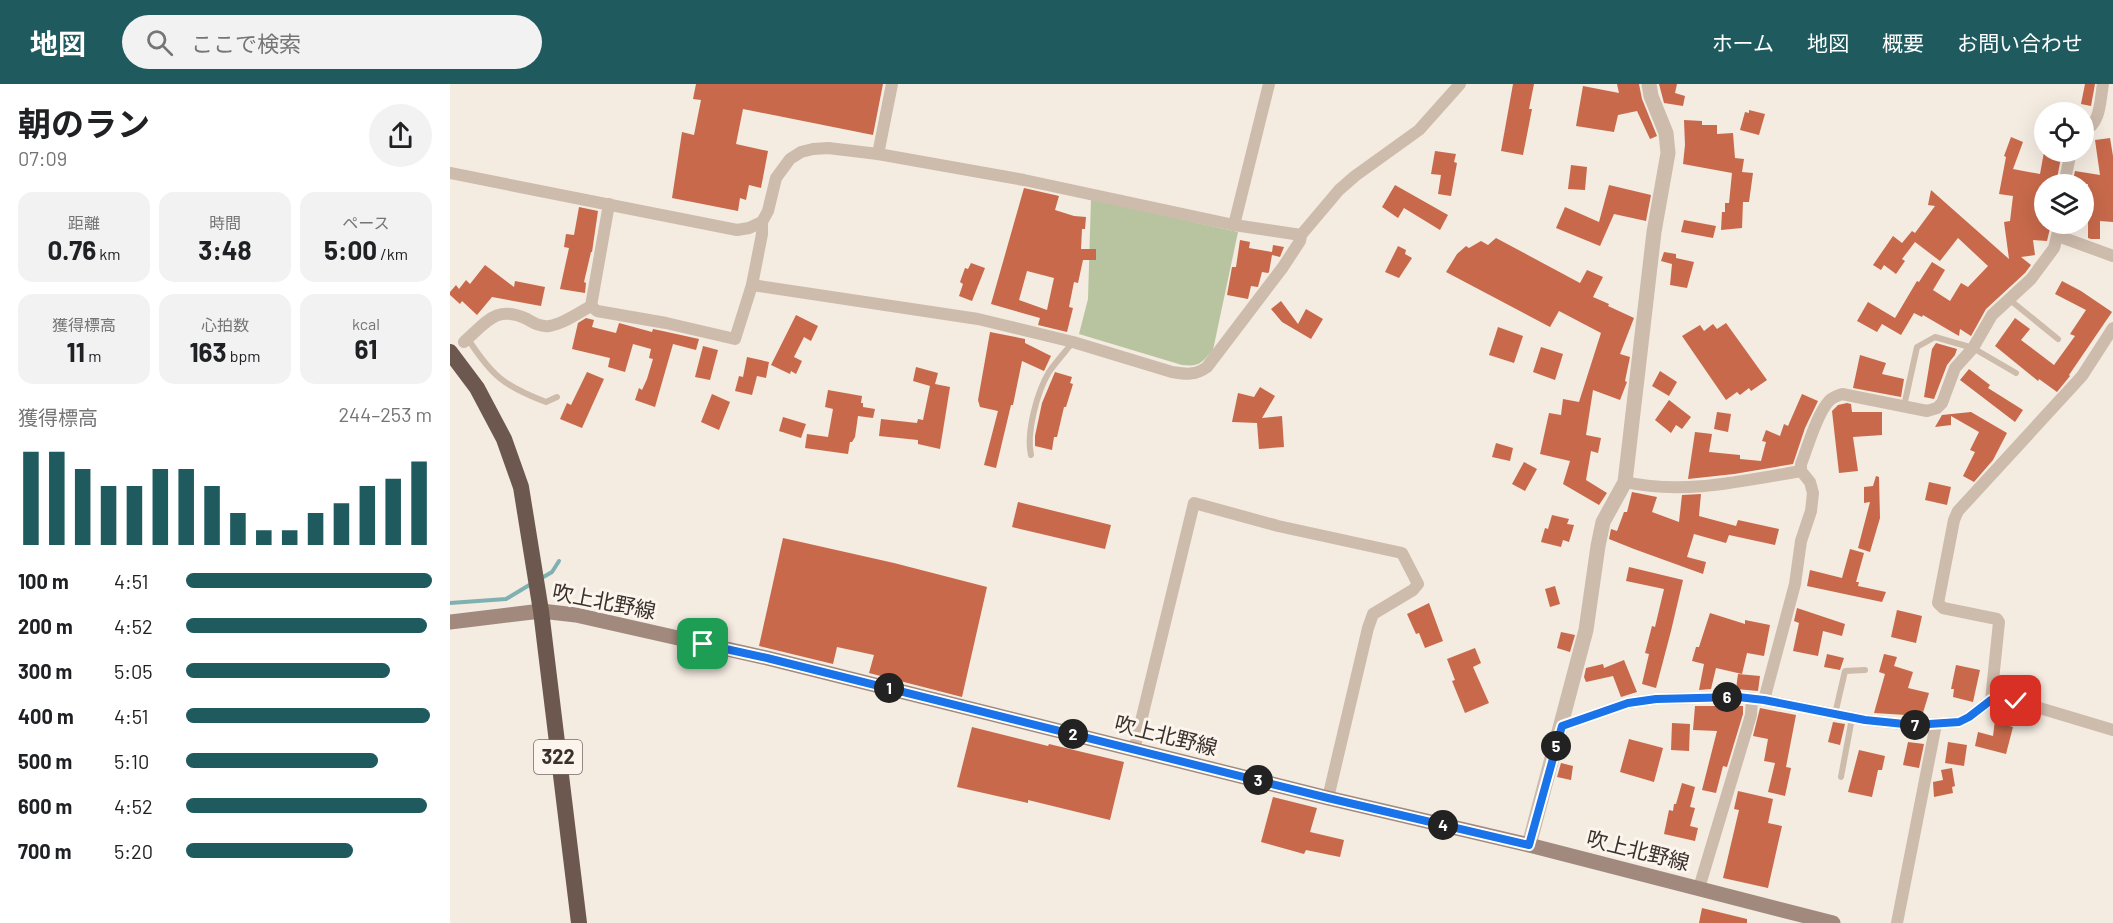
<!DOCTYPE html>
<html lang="ja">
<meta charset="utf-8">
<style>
:root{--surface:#fff;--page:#f2f2f2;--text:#202124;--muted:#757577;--accent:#1f5a5e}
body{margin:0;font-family:Barlow,"Noto Sans JP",sans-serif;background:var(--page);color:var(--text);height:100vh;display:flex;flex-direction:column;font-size:22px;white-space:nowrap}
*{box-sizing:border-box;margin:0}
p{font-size:20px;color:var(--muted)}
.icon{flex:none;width:33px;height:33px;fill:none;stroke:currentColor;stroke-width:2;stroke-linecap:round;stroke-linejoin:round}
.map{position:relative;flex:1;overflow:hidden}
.details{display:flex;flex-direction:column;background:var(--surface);width:450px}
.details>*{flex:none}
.fabs{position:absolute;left:1584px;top:18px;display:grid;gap:12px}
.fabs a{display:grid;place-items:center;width:60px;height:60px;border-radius:50%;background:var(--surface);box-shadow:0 6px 24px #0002;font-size:30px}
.pin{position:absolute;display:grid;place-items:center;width:51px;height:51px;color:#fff;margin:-26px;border-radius:12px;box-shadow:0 3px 9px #0006}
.km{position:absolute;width:30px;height:30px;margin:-15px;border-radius:50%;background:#222;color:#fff;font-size:16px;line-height:30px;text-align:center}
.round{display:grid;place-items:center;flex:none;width:63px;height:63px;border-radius:32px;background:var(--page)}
.head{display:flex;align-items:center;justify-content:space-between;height:102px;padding:0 18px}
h1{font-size:33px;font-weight:700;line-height:45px}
.figures{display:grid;grid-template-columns:repeat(3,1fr);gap:9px;height:102px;padding:6px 18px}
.figures div{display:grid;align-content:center;border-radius:15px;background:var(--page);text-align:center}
.figures b{font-size:26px;font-weight:700}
.figures small{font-size:16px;font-weight:400}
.figures p{font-size:16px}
.chart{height:168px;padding:12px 18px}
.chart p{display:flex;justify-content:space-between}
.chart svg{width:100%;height:108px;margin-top:6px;stroke:var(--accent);stroke-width:6}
ul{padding:0 18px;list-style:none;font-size:20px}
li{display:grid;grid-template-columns:96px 72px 1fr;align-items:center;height:45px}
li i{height:15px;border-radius:8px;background:var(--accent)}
header{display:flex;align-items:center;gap:36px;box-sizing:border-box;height:84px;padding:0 30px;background:var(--accent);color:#fff}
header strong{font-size:28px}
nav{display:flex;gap:33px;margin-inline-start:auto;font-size:21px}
.search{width:420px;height:54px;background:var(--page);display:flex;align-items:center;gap:15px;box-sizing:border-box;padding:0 21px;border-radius:33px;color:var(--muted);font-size:22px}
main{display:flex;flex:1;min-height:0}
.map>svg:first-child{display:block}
.green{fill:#b8c4a0}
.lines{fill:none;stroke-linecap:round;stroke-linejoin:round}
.stream{stroke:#7fb0b2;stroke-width:4}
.building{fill:#c8694b;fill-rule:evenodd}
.service{stroke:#cdbbac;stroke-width:6}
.minor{stroke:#cdbbac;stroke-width:12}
.tertiary{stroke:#cdbbac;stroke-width:15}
.secondary{stroke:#a18a7d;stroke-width:15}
.trunk{stroke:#6c584f;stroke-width:16}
.route-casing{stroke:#fff;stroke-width:12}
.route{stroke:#1a73e8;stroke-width:8}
.labels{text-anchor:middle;stroke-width:6;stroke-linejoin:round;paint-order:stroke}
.shield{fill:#fbf5ee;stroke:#756b66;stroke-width:1.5}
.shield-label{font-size:20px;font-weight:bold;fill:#3b302b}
.street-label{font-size:21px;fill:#3b302b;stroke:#fbf5ee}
</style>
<header>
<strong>地図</strong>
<div class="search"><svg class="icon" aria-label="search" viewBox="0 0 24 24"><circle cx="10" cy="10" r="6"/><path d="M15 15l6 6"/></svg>ここで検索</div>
<nav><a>ホーム</a><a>地図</a><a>概要</a><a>お問い合わせ</a></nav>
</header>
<main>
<section class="details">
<div class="head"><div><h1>朝のラン</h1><p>07:09</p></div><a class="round"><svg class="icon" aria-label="share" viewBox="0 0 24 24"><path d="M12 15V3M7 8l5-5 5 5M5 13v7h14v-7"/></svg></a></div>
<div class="figures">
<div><p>距離</p><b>0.76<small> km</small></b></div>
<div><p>時間</p><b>3:48</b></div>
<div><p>ペース</p><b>5:00<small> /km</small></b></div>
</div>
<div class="figures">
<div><p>獲得標高</p><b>11<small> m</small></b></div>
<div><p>心拍数</p><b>163<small> bpm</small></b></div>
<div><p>kcal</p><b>61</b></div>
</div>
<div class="chart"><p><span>獲得標高</span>244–253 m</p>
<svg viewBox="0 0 160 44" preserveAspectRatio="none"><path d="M5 44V6M15 44V6M25 44V13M35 44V20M45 44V20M55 44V13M65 44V13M75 44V20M85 44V31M95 44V38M105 44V38M115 44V31M125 44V27M135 44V20M145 44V17M155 44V10"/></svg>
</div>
<ul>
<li><b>100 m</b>4:51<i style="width:100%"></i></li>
<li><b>200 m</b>4:52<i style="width:98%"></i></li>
<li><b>300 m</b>5:05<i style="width:83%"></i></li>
<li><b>400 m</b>4:51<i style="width:99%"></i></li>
<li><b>500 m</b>5:10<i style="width:78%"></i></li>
<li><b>600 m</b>4:52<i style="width:98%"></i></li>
<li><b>700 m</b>5:20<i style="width:68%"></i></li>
</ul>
</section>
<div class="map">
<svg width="1663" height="839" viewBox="0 0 1663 839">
<rect width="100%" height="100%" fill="#f4ebe1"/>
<path class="green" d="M641,115L788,148L763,266C751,279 750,283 732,281L629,250L638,215Z"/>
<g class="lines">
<g class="stream">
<polyline points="90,495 102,488 109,477"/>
<polyline points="0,519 56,515 81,500"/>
</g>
</g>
<g class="building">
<polygon points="246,0 433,0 423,51 293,25 286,60 318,67 311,104 299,101 296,116 290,114 288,127 222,114 232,48 244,51 251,16 243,15"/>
<polygon points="1063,0 1084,0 1079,25 1082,25 1073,71 1051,67"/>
<polygon points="1167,0 1189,0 1192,15 1207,52 1200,55 1187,27 1168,31 1164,48 1126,42 1133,2 1169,9"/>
<polygon points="1209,0 1227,0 1225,9 1235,12 1233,22 1214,19"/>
<polygon points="1635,0 1645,0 1641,22 1631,20"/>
<polygon points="1299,26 1315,30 1309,51 1290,46 1295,28 1299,29"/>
<polygon points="1234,36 1252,37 1252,41 1267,41 1267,50 1283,49 1285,74 1294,75 1292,88 1303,89 1299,118 1293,118 1292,144 1271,146 1272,128 1275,128 1275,119 1279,119 1282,89 1233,80 1235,61"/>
<polygon points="1561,53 1573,58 1563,85 1590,90 1594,68 1612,68 1606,100 1594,100 1594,140 1601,140 1597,157 1583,156 1585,171 1571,173 1581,181 1575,189 1536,225 1521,252 1510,245 1509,252 1473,231 1472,233 1464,229 1451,251 1432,240 1427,248 1407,237 1418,218 1445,234 1467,197 1469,198 1482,178 1495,186 1483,206 1500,217 1511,199 1518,203 1538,182 1508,154 1490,177 1465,158 1452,175 1455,177 1446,190 1434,181 1431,186 1423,181 1443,152 1452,159 1462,147 1465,149 1485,122 1478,121 1481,106 1559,175 1554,138 1560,137 1563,112 1549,110 1556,73 1554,72"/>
<polygon points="1660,54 1663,72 1663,138 1650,137 1650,155 1641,155 1638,154 1638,136 1634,135 1638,100 1622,100 1625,87 1650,91 1645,56"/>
<polygon points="985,67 1006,70 1004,78 1007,79 1001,112 988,110 991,91 981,90"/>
<polygon points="1121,81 1137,83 1135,106 1118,105"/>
<polygon points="945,101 998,131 990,146 954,124 948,134 932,123"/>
<polygon points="1159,101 1201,111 1196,137 1164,130 1150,162 1106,144 1115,123 1149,138"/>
<path d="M574,104L609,112L605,126L624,132L636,133L635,145H632L631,165H646V176H633L628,199L624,198L619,223L623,224L617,248L588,241L590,234L541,220ZM577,187L604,194L597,226L569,216Z"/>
<polygon points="129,123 148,127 142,168 141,168 134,198 136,199 135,209 110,205 119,164 114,163 116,150 124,151"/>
<polygon points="1234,136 1266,142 1263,154 1231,148"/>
<polygon points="1046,154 1130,199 1137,186 1153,193 1143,213 1159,220 1158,222 1184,234 1170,270 1180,273 1175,297 1177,298 1170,316 1143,306 1136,351 1151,354 1148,369 1141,367 1136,396 1157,409 1149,421 1113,400 1120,377 1090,370 1099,329 1111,331 1113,315 1129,318 1151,249 1109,227 1100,243 996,188 1007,170 1016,162 1019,164 1031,157 1038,161"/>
<polygon points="790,156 800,158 799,164 822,168 823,161 834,163 830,173 822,171 819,188 818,189 812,188 808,203 801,202 798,215 777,211 782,183 786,183"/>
<polygon points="948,162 956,166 955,170 962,174 949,194 935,188"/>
<polygon points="1214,168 1226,170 1226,174 1244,178 1237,204 1220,201 1222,180 1211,177"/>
<polygon points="521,179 535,184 522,217 509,212 513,200 510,198 515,184 518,185"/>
<polygon points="35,181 64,203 65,197 95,203 91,222 42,213 27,231 12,217 10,220 0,211 0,208 6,201 9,205 16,196 20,200"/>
<polygon points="1612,197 1631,207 1662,228 1619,291 1620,292 1607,308 1589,295 1588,297 1545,262 1565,234 1580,245 1571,256 1604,281 1625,252 1620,250 1636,226 1605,210"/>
<polygon points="831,217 848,240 856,225 873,235 861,255 832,238 821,225"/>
<polygon points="346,231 368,242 361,257 354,253 344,273 352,277 346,290 341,287 340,290 321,281"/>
<polygon points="136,234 144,236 142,243 166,249 169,239 202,248 203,245 208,246 249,255 246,266 223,260 205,323 185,316 189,304 192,306 197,295 203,275 199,274 201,265 183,260 175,288 158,283 160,274 122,265 128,239"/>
<polygon points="1276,239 1317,296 1301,307 1299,304 1290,311 1287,308 1276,316 1232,252 1250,241 1254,247 1263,240 1267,245"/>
<polygon points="1048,243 1073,252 1064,279 1039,271"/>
<polygon points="540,248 575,255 575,259 601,272 594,287 572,277 563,321 561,321 546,384 534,381 548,327 530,323 528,316"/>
<polygon points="1486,259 1507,265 1505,271 1497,281 1484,315 1474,313 1482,265"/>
<polygon points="253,262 268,266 260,296 245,293"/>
<polygon points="1091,263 1113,270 1105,296 1083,288"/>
<polygon points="1410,271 1436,279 1432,290 1454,295 1451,313 1403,304"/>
<polygon points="297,273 319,278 316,294 307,292 302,311 285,307 289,292 293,293"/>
<polygon points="466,283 488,289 485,300 500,303 490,365 468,360 468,356 429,352 431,335 467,339 468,335 473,336 480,302 463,297"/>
<polygon points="1519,285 1540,301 1538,304 1573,326 1565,338 1510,296"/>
<polygon points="1210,287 1227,298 1219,312 1202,302"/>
<polygon points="137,288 154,295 132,344 110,335 117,319 121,321"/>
<polygon points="605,288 622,293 620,299 623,300 616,323 614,323 607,353 604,353 602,366 585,362 585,352 592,319"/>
<polygon points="810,303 825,312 812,334 832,332 834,363 809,365 807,339 782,338 788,309 804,313"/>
<polygon points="378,306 412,312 411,319 413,319 413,323 425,325 423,334 408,332 405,353 402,358 400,358 398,370 355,364 357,350 378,353 383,325 375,323"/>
<polygon points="262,310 280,318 269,346 251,338"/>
<polygon points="1352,310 1368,317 1355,344 1343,380 1284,390 1238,395 1245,348 1262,350 1259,368 1290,371 1290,375 1311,377 1316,358 1312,357 1316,346 1330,352 1334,340 1338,342"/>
<polygon points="1219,316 1241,333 1232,345 1226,341 1221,349 1205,336"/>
<polygon points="1397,319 1401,320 1402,328 1432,328 1432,351 1403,353 1408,387 1389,389 1382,327 1388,321"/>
<polygon points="1267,328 1281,330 1278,348 1264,345"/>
<polygon points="1521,328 1557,349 1543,376 1524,398 1513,392 1525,368 1520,366 1529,348 1501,332 1501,341 1485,343 1492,331"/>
<polygon points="333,333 356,340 351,354 329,347"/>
<polygon points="1046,359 1063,364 1060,377 1042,373"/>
<polygon points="1074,378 1087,385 1075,407 1062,400"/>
<polygon points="1426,392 1429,393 1430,434 1420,468 1408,464 1420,418 1414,419 1414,403 1423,402"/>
<polygon points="1479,398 1501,403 1497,421 1475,416"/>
<polygon points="1182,408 1207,413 1202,428 1229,438 1232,411 1251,410 1249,432 1286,442 1288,436 1329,445 1325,461 1279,451 1276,459 1244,450 1237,473 1256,478 1253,490 1184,465 1159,455 1161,445 1167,447 1174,428 1177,428"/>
<polygon points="568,418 661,441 655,465 562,443"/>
<polygon points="1102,431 1119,435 1117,440 1124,441 1119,458 1113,456 1111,463 1091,458 1095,444 1098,445"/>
<polygon points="333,454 444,479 537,503 512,613 419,589 424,571 387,563 383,580 309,562"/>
<polygon points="1400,465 1414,469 1406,498 1409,498 1408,502 1436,508 1432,518 1357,502 1360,486 1392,494"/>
<polygon points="1179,483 1233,496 1221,547 1206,604 1192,600 1199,570 1195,569 1202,542 1205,543 1214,505 1176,497"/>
<polygon points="1105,502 1110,520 1100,523 1095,505"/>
<polygon points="979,519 993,557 975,564 969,549 966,550 957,530"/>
<polygon points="1347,524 1395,540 1392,552 1373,547 1368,572 1343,567 1349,539 1344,537"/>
<polygon points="1447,526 1472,532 1466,559 1441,553"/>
<polygon points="1260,529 1295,540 1295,536 1320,541 1314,572 1297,569 1292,590 1266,584 1261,605 1249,606 1254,580 1242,577 1246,563 1249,563"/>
<polygon points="1111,548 1125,551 1120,568 1107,564"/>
<polygon points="1025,564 1031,579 1023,583 1039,619 1015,629 1002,597 1005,596 997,575"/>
<polygon points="1377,570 1394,574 1390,586 1374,583"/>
<polygon points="1434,570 1447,573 1444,582 1463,588 1458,604 1479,609 1472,632 1424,629 1435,590 1429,588"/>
<polygon points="1174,576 1187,608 1171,613 1163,592 1136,598 1134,593 1136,584 1153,580 1154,584"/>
<polygon points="1506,581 1530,586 1523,618 1503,613 1504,605 1501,605"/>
<polygon points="1288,590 1310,592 1308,607 1286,605"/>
<polygon points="1245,622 1293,622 1293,630 1277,683 1273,682 1266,709 1252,706 1267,647 1243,646"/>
<polygon points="1310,624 1346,631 1336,683 1341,684 1335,712 1318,708 1325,679 1314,677 1318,655 1303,652"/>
<polygon points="1546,628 1558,630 1556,641 1563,643 1556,670 1525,662 1528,648 1543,652"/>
<polygon points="1383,638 1395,640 1390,661 1378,658"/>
<polygon points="1222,639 1240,640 1239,667 1221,666"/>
<polygon points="522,643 598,662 599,660 674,678 660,736 578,716 578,719 507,703"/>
<polygon points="1179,655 1213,664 1204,698 1170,688"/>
<polygon points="1458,658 1474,660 1469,684 1453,681"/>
<polygon points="1498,658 1517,661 1514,682 1495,679"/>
<polygon points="1409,666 1435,672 1432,686 1428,686 1422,713 1398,708"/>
<polygon points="1111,679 1123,682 1121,696 1107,693"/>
<polygon points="1502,684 1505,702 1502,703 1503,709 1484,713 1483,698 1493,696 1491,686"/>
<polygon points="1232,699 1245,703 1240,723 1245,724 1240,742 1248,744 1245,757 1214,750 1219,726 1223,727 1224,720 1226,720"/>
<polygon points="1288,707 1323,715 1318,739 1332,742 1318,804 1273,794 1289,726 1284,725"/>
<polygon points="823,713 867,724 860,748 894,756 890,773 856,766 854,770 811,758"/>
<polygon points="1252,824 1297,835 1297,839 1249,839"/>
</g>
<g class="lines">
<g class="service">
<polyline points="1560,216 1608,255"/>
<path d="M18,255C42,292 54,302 96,318L107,313"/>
<polyline points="1454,322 1467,263 1485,253 1523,264 1566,289"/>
<path d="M581,371C576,349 587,308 599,288C606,278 615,268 623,258"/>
<polyline points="1385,630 1395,587 1415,586"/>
<polyline points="1391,693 1402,634"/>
</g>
<g class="minor">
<path d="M1634,47C1651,40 1650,16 1653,0"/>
<polyline points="428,70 442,0"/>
<polyline points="0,89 287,146 299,144 312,138"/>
<polyline points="1614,100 1621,68"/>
<polyline points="784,141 819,0"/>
<polyline points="1608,152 1663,172"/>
<path d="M302,201L528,235L623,258L722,288C735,290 745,292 757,283L833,183L850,157L851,151L889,106L905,92L969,46L1010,0"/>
<polyline points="141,222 159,120"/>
<path d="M14,258C36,239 46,220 77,235C84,239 90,243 99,242C113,240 128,229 141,222L147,227L216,239L285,255L302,201L312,150V138L318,127L326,94L340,75L351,68L363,65L378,64L428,70L574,96L784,141L851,151"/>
<path d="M1351,387V380C1358,362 1367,330 1379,317C1383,313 1387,312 1392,310L1477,327L1487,324L1492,319L1505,284L1523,264L1542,231L1581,195L1604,164L1610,140"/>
<path d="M1175,398C1234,411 1292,397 1351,387"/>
<polyline points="1314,616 1345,500 1351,457 1361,427 1363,409 1360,398 1351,387"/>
<polyline points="1541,616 1549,538 1547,535 1493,524 1488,519 1504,436 1508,427 1632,292 1663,244"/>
<polyline points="1112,642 1178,619 1206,615 1288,613 1314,616 1415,636 1463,641 1509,638 1519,633 1541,616 1566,617 1663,646"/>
<polyline points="684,666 744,419 828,442 952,469 968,500 963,506 923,530 918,544 878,714"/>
<polyline points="1249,804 1301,631 1302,615"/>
<polyline points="1447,839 1486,640"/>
</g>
<polyline class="tertiary" points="1079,761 1136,546 1148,462 1153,438 1175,398 1204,148 1218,69 1216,49 1201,12 1199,0"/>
<polyline class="secondary" points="0,538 91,527 126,531 317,574 878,714 1079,761 1383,839"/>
<polyline class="trunk" points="0,268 27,304 54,355 71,403 91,527 129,839"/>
</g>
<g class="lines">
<g class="route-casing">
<polyline id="route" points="253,560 317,574 878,714 1079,761 1112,642 1178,619 1206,615 1288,613 1314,616 1415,636 1464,641 1509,638 1519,633 1541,616 1566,617"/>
</g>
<use href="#route" class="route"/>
</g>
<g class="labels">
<rect class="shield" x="84" y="656" width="48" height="34" rx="4.5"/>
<g class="shield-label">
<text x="108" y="680">322</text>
</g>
<g class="street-label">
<text transform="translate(154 518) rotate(11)" y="7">吹上北野線</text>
<text transform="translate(716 652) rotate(14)" y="7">吹上北野線</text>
<text transform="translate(1188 767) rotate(14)" y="7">吹上北野線</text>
</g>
</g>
</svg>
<div class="fabs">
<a><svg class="icon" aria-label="locate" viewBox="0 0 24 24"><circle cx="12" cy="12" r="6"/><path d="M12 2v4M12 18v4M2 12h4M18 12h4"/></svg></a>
<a><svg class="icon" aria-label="layers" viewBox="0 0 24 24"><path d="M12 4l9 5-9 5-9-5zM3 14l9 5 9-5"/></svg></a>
</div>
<div class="pin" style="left:253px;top:560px;background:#1e9e55"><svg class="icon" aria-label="arrive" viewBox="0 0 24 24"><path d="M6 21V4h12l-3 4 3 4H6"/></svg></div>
<div class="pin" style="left:1566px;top:617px;background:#d93025"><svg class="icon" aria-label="check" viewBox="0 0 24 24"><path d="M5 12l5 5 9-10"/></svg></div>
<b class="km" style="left:439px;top:604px">1</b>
<b class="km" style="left:623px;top:650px">2</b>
<b class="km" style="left:808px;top:696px">3</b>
<b class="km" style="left:993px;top:741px">4</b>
<b class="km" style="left:1106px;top:662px">5</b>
<b class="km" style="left:1277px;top:613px">6</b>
<b class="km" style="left:1465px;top:641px">7</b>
</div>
</main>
